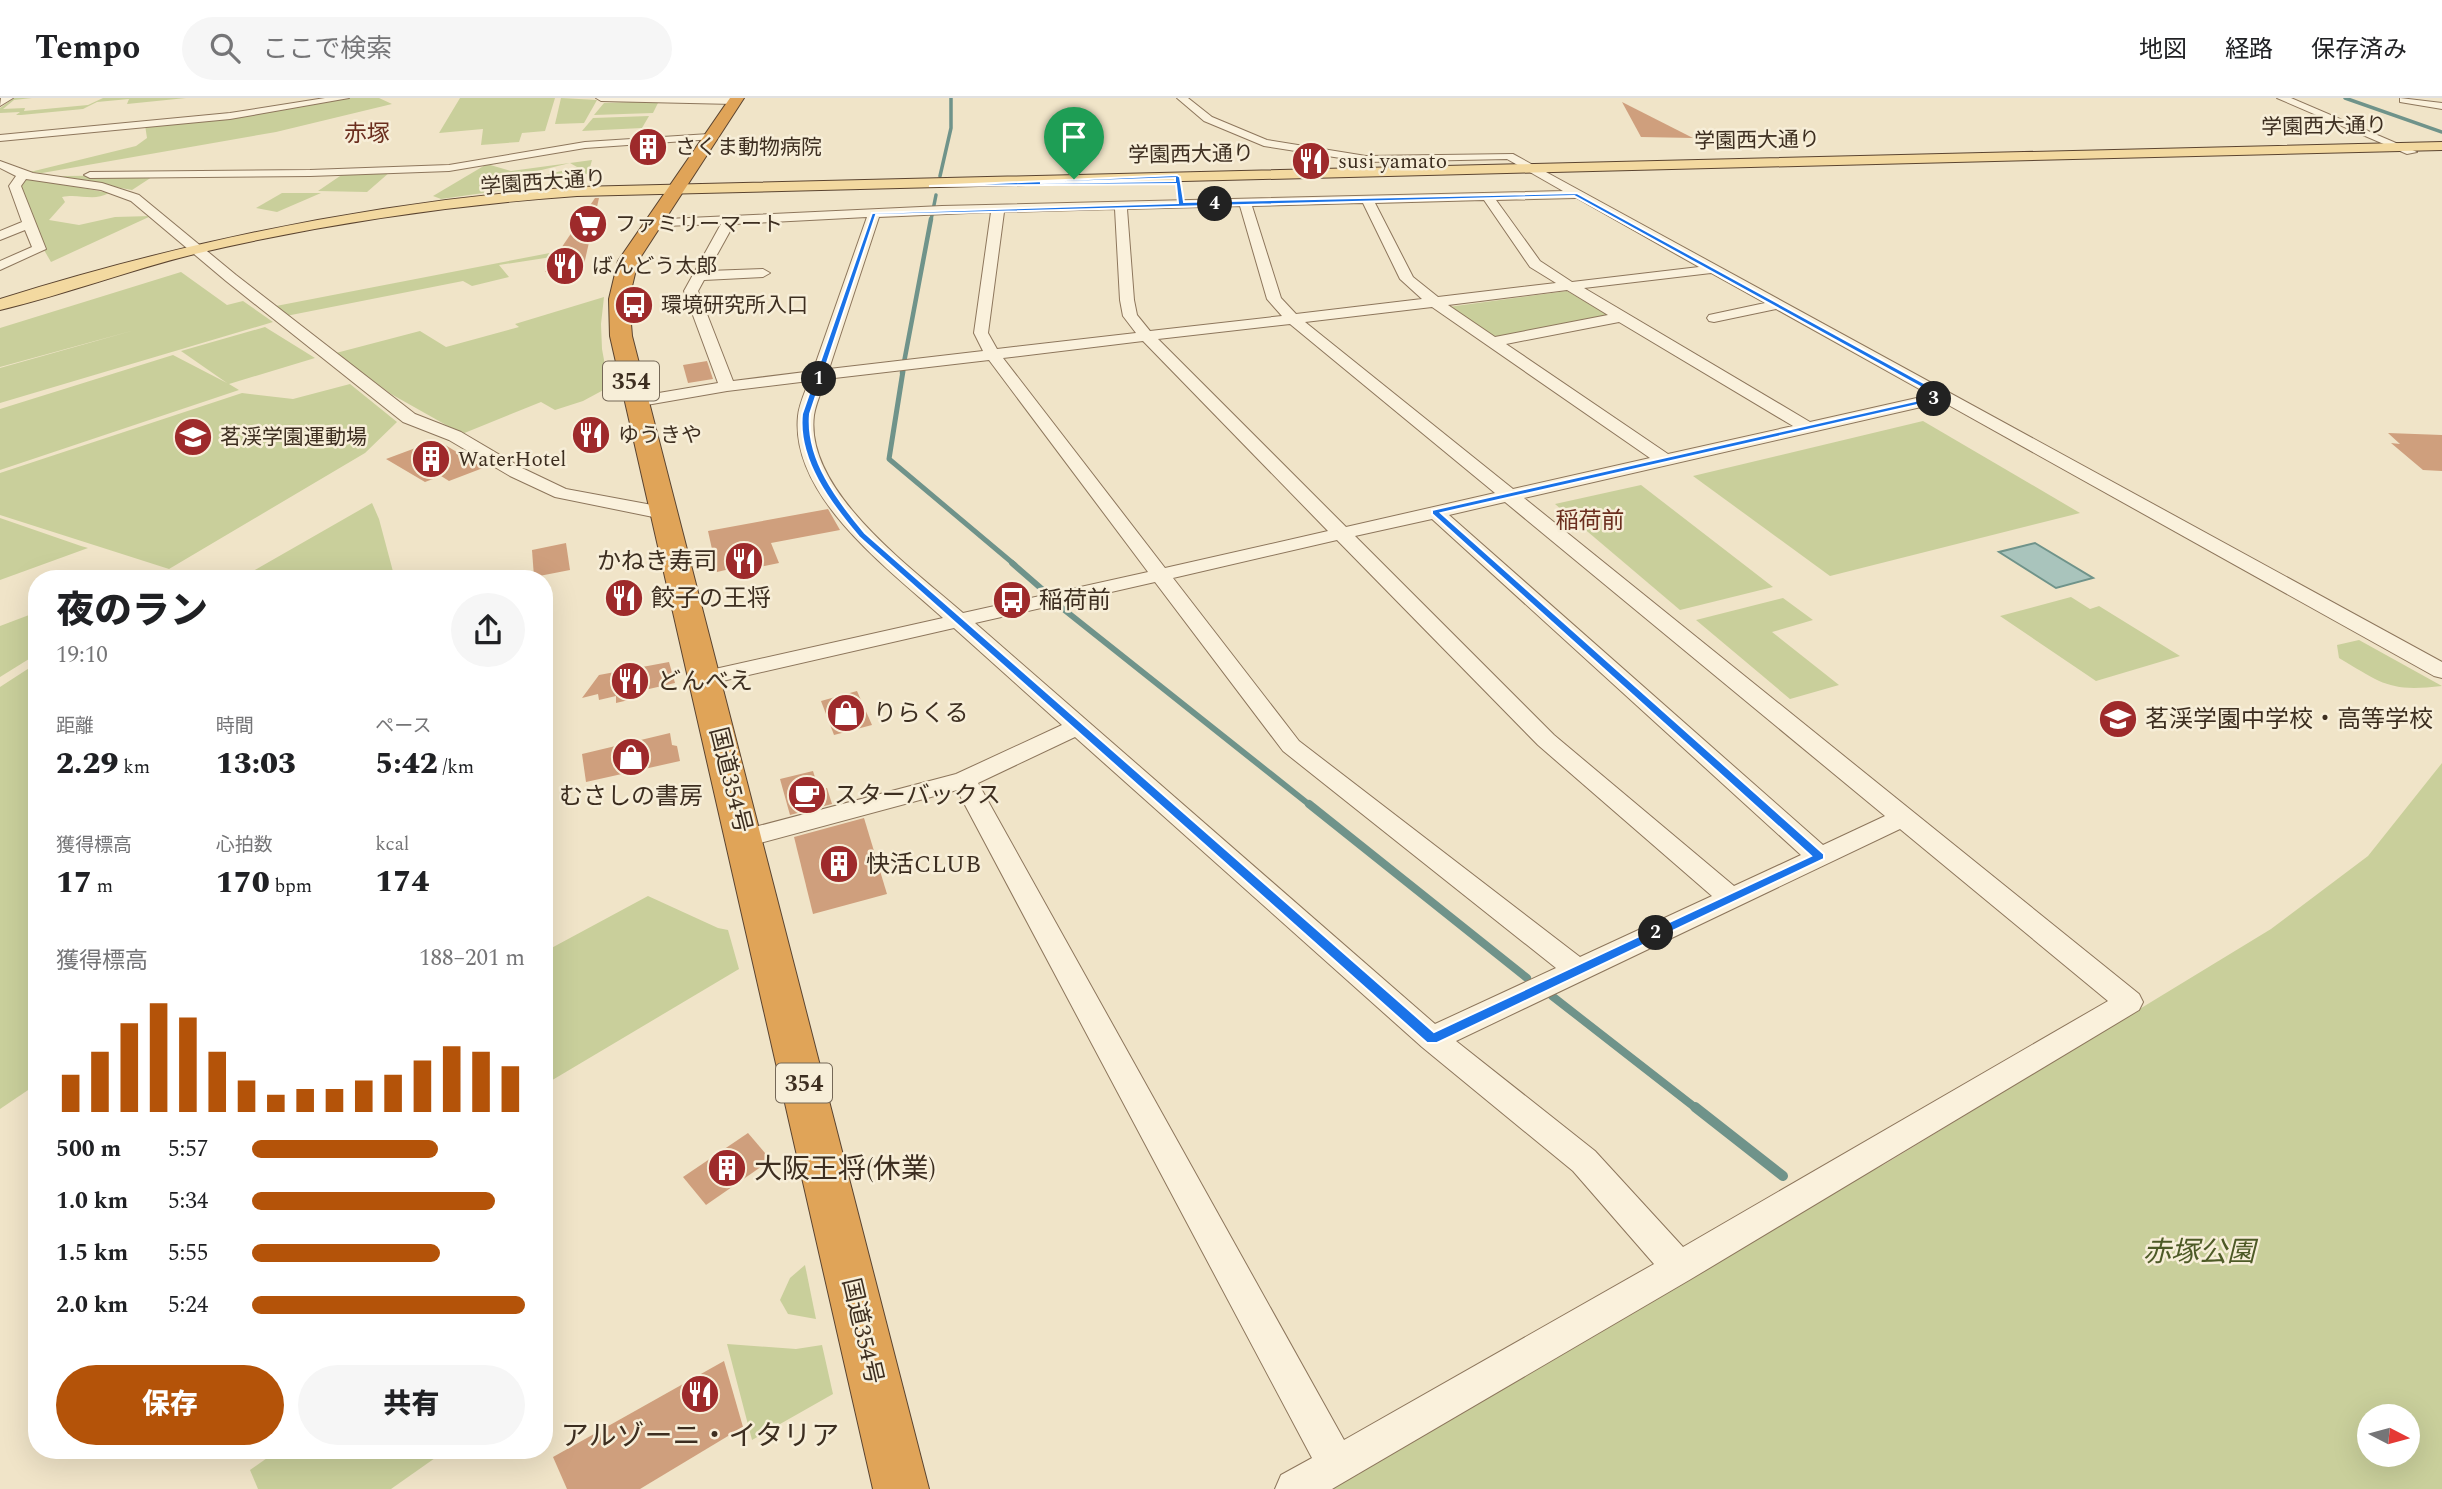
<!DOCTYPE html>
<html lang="ja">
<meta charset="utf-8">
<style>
:root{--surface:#fff;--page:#f6f6f6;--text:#202124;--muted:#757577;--line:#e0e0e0;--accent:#b45309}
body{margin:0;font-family:Spectral,"Noto Sans JP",serif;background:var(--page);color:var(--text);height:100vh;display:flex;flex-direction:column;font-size:26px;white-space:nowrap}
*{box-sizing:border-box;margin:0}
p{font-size:23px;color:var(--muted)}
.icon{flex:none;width:38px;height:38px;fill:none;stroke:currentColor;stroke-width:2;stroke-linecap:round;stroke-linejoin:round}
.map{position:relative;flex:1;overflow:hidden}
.sheet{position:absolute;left:28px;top:472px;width:525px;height:889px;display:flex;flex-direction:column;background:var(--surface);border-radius:28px;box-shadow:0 7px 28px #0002}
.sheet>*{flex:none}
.needle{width:46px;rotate:96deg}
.controls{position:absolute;left:2357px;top:1306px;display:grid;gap:14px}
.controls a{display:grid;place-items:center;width:63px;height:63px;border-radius:50%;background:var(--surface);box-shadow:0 7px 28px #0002;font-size:35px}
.pin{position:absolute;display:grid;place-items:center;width:60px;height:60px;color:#fff;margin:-72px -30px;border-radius:50% 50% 50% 0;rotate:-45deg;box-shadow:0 0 7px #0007}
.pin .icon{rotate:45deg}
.km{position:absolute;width:35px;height:35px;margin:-18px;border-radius:50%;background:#222;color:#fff;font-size:19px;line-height:35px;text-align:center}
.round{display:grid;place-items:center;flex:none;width:74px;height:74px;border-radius:37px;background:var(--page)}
.summary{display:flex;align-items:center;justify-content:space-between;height:119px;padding:0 28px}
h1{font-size:38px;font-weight:800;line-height:52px}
.stats{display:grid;grid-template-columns:repeat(3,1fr);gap:10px;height:119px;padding:7px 28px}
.stats div{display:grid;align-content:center}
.stats b{font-size:30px;font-weight:800}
.stats small{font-size:19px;font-weight:400}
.stats p{font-size:19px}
.chart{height:196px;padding:14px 28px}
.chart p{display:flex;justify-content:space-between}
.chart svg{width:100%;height:126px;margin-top:7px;stroke:var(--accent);stroke-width:6}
.primary-button{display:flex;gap:14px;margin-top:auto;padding:14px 28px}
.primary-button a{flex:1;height:80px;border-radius:42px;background:var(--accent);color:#fff;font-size:28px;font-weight:800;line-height:80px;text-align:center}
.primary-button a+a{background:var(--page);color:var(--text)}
ul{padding:0 28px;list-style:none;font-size:23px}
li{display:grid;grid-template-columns:112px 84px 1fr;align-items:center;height:52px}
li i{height:18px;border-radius:9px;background:var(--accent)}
header{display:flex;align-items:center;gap:42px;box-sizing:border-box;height:98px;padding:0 35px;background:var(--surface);border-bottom:2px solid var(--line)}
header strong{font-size:33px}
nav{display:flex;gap:38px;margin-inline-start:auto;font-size:24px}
.search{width:490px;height:63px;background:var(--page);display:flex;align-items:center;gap:18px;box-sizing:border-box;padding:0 24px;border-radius:38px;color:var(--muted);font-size:26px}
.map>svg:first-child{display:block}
.green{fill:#c9cf9b;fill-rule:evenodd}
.water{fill:#a9c4bc;stroke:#6f938a;stroke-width:2}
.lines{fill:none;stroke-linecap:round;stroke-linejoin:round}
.stream-far5{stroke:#6f938a;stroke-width:3.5}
.stream-far4{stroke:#6f938a;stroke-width:4.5}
.stream-far3{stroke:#6f938a;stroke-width:5}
.stream-far2{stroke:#6f938a;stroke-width:6}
.stream-far1{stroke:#6f938a;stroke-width:8}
.stream{stroke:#6f938a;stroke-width:10}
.building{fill:#cf9f7d}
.minor-casing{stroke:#8d765c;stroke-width:2}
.major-casing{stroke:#5b4430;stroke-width:2}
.highway-casing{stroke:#5b4430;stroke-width:2}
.minor{fill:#faf1dc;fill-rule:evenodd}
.major{fill:#f3d9a0;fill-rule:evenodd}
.highway{fill:#e0a458;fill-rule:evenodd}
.route{fill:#1a73e8;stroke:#fff;stroke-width:2;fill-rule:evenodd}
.labels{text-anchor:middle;stroke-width:5;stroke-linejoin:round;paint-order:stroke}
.far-street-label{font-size:21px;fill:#3d2e20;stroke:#f7eed8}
.far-poi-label{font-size:21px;fill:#3d2e20;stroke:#f7eed8;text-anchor:start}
.far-quarter-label{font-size:23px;fill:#6b2e1e;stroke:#f7eed8}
.shield{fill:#f7eed8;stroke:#756857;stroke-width:2}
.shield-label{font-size:23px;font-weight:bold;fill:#3d2e20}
.poi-label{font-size:24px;fill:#3d2e20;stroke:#f7eed8;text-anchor:start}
.street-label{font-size:24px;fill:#3d2e20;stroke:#f7eed8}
.near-poi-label{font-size:28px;fill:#3d2e20;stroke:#f7eed8;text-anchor:start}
.near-park-label{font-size:28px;font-style:italic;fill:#4d5a26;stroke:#f7eed8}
</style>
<header>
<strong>Tempo</strong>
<div class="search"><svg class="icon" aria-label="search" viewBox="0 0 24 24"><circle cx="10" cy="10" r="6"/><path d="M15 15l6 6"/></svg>ここで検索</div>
<nav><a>地図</a><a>経路</a><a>保存済み</a></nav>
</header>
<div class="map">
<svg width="2442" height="1391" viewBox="0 0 2442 1391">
<rect width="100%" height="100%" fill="#f0e4c8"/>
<g class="green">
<polygon points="14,0 32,0 14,2 3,11 25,10 24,13 88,7 103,0 186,0 127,6 129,1 97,4 83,11 21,17 16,17 20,14 0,15 0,10"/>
<polygon points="347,0 379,0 392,6 276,34 42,75 30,74 136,48 147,40 145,27 229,19"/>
<polygon points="460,0 555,0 545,33 522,35 519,44 481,47 483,31 439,35"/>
<polygon points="561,0 597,2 584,25 555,26"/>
<polygon points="659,3 653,15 594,17 604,5"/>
<polygon points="649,18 642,30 582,33 593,20"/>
<path d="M592,62L588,76H560L511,89V91L441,101L433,98L487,66L511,73ZM570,65L577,69L522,83L524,85C513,88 499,90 489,85Z"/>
<polygon points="390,74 367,94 318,93 343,76"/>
<polygon points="155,77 132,92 60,79 65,78"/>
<path d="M31,80L109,95C93,104 79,95 62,99L65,104L49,122L79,127L115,119L151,118L51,164L44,152L20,87L22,82Z"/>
<polygon points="282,95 321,95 277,114 256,110"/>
<polygon points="560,153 558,158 499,167 509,179 472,188 463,183 286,218 276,208"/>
<polygon points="181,174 227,207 243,203 273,224 0,305 0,270 135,232 0,269 0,230"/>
<polygon points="1567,193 1611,219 1496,240 1448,209"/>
<polygon points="604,199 601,226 602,251 609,289 583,303 555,312 541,304 462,336 391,296 336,255 420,233 446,249 519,229 515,226"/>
<polygon points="265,229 315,260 229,286 239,292 0,372 0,311 173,257 227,285 181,253"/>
<polygon points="350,286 397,324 365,355 169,471 0,417 0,375 242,295 293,301"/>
<polygon points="1923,323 2080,415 1830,478 1693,378"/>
<polygon points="1641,387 1773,489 1680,512 1555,406"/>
<polygon points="372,405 379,421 395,481 168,481 175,477 241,480"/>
<polygon points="0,420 81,448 88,450 0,482"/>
<polygon points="2071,499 2090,511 2099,508 2180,558 2096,583 2000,518"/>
<polygon points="1783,500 1813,522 1772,534 1839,587 1790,601 1696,522"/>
<polygon points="37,514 37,556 0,579 0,528"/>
<path d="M2359,542L2442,588C2389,594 2383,586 2339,560L2337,547Z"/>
<polygon points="37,565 37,986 0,1011 0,589"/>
<path d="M2442,665V1391H1305L1679,1170L1885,1066L2271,831L2368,758ZM2370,1318H2408V1356H2370Z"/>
<polygon points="648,798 718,830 728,832 739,871 544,987 544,854"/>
<polygon points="805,1167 816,1221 788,1216 780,1202 790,1180"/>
<polygon points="727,1246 796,1251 822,1247 833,1296 752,1342"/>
<polygon points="277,1353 445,1353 391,1391 258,1391 250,1372"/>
</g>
<polygon class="water" points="2035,445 2093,480 2056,490 1999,454"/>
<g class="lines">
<g class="stream-far5">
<polyline points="2345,0 2442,34"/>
<polyline points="940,78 951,30 951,0"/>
<polyline points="931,122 936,97"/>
</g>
<polyline class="stream-far4" points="902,275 931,121"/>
<polyline class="stream-far3" points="903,273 889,361 1015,467"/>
<g class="stream-far2">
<polyline points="1012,465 1043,492"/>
<polyline points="1062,510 1311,708"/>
</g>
<g class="stream-far1">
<polyline points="1309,706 1527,880"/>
<polyline points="1552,898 1697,1011"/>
</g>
<polyline class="stream" points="1695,1009 1783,1078"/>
</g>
<g class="building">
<polygon points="1622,4 1693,40 1641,39"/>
<polygon points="595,100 599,100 583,171 545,174"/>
<polygon points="707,263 713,281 688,285 683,267"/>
<polygon points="2388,335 2442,337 2442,373 2423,372 2391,345 2400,346"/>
<polygon points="437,342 483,370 449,383 441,378 425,384 386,361"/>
<polygon points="828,411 840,432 771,445 779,465 735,474 734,470 717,474 708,433"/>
<polygon points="566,445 570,472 534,479 532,452"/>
<polygon points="669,564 675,585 636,594 637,600 616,605 616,598 599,602 598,596 582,600 599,577"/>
<polygon points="857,593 872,627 834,637 821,603"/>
<polygon points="670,635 672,647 677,648 680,663 586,684 582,656"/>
<polygon points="813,673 819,692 827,690 832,706 790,717 780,681"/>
<polygon points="864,720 887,796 813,816 794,739"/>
<polygon points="748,1035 771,1062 706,1107 683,1079"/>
<polygon points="724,1263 743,1329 640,1391 567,1391 553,1359"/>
</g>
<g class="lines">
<g class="minor-casing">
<g id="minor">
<polygon points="13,0 0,8 1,0"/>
<polygon points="325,0 349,0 230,21 0,43 0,37 230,15"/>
<polygon points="596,0 734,0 739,3 734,6 601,3"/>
<path d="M1177,0H1188L1212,19L1267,42L1366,58L1513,56L2442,564V580L2434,578L1943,304L1524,400L2139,896L2143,904L2139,912L1691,1181L1332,1391H1275L1281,1377L1312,1360L957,692L745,749L736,746L732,740L736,734L956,676L1062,627L954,530L705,587L697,585L694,580L697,575L943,520C890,472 790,399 798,318C799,307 805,294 809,283L727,293L635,309L627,304L635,299L718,285L684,193L721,126L663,128L661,125L667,121L942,108L1563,93L1507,61L1366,64L1264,48L1204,23ZM1575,100V99L1699,169L1572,184L1540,163L1496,102ZM1484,102L1530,169L1556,185L1438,199L1413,179L1375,105ZM1363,105L1400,181L1422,201L1296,216L1281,200L1252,108ZM1240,108L1267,201L1282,218L1150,233L1137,217L1134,202L1127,111ZM1115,111L1120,202L1123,218L1136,235L997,251L988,235L1004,114ZM991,114L974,235L983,253L829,271L879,119ZM867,119L813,273L733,283L698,193L704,182L763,179L770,175L763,171L708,173L734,126ZM1711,175L1765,205L1709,217L1707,220L1709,223L1714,224L1776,211L1930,297L1810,324L1584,190ZM1567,192L1608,217L1495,239L1448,207ZM1432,209L1650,360L1513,391L1305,224ZM1619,224L1793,328L1668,356L1506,246ZM1290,226L1495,395L1346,429L1158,241ZM1143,243L1328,433L1165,470L1003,260ZM989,262L1148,474L963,515C913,471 804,393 814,317C816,305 822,292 826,281ZM1505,404L1885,718L1823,747L1449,417ZM1432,421L1801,757L1734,788L1554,637L1355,438ZM1337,442L1538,647L1712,798L1580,859L1299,643L1173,480ZM1155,484L1283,653L1556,870L1435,926L975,525ZM1075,639L1422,949L1573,1073L1654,1166L1344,1342L978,685ZM1900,731L2108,903L1683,1149L1595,1053L1456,943Z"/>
<polygon points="2277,0 2291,0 2417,54 2407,56"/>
<polygon points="2400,0 2442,5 2442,11 2400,4"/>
<polygon points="709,36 714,39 713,41 585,50 449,73 310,78 90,80 84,77 90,74 310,72 449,67 585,44"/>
<polygon points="0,63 33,75 102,85 139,97 236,177 415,316 461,334 522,370 566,391 663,409 672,415 663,421 555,399 510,378 449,342 403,324 226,183 131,103 101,92 26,81 21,88 46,151 0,172 0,163 32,149 25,132 0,142 0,133 22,124 9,88 16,78 0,70"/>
</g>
</g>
<g class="major-casing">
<path id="major" d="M2442,44V52L577,98C450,107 323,126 199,155C132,171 67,196 0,212V201C188,142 380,103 577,89Z"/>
</g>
<g class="highway-casing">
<polygon id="highway" points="730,0 744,0 638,163 629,201 632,238 929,1391 873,1391 610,238 609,201 618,163"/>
</g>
<use href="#minor" class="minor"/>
<use href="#major" class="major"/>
<use href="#highway" class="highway"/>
</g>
<path class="route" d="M1177,77L1180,79L1184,104L1577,95L1946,297L1944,301L1441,415L1824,756V761L1437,945H1427L859,439C831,406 797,362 802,316L872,115L1178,105L1176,86L929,88ZM1175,80V83L1040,85ZM1574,98L1937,298L1432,412V416L1811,758L1434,934L865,435C838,403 806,361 810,316L876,117Z"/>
<defs>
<g id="building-disc" transform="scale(2.0125)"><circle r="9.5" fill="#9e2a2b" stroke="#f7eed8"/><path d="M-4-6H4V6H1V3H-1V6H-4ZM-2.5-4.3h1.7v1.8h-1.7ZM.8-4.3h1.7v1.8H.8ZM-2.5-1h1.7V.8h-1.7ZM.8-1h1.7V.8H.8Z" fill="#fff"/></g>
<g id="restaurant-disc" transform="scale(2.0125)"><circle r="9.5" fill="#9e2a2b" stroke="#f7eed8"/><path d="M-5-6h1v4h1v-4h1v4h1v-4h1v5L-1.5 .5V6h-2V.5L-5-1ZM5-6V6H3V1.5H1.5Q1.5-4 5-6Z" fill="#fff"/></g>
<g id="supermarket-disc" transform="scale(2.0125)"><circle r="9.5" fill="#9e2a2b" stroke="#f7eed8"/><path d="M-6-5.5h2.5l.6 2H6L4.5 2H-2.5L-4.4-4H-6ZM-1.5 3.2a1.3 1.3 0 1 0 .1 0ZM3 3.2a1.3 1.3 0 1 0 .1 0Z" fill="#fff"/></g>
<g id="bus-disc" transform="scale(2.0125)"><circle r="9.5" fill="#9e2a2b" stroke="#f7eed8"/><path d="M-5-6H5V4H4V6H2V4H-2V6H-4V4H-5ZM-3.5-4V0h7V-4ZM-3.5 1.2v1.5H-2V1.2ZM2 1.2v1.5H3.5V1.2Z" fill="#fff"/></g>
<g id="school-disc" transform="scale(2.0125)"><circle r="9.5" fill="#9e2a2b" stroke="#f7eed8"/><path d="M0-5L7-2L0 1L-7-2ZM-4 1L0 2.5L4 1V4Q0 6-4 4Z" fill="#fff"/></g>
<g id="shop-disc" transform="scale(2.0125)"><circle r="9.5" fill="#9e2a2b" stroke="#f7eed8"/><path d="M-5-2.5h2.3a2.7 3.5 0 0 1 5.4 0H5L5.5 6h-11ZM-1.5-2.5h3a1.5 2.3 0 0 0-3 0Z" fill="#fff"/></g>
<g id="cafe-disc" transform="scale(2.0125)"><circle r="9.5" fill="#9e2a2b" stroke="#f7eed8"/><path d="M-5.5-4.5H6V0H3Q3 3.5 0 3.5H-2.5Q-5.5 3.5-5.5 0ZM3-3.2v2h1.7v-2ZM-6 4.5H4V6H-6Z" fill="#fff"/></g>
</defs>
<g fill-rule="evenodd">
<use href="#building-disc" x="648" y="49"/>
<use href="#restaurant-disc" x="1311" y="63"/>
<use href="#supermarket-disc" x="588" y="126"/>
<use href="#restaurant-disc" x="565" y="168"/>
<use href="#bus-disc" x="634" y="207"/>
<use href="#restaurant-disc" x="591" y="337"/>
<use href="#school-disc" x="193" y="339"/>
<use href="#building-disc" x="431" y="361"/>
<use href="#restaurant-disc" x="744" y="463"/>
<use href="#restaurant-disc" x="624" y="500"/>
<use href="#bus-disc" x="1012" y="502"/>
<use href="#restaurant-disc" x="630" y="583"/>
<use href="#shop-disc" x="846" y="615"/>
<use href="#school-disc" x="2118" y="621"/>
<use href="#shop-disc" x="631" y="659"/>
<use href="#cafe-disc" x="807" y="697"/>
<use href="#building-disc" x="839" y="766"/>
<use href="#building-disc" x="727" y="1070"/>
<use href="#restaurant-disc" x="700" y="1296"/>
</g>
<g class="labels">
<g class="far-street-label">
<text transform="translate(2324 28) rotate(-1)" y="7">学園西大通り</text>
<text transform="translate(1757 42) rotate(-1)" y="7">学園西大通り</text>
<text transform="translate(1191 56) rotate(-1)" y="7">学園西大通り</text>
<text transform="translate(543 84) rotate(-4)" y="7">学園西大通り</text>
</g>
<g class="far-poi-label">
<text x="675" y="56">さくま動物病院</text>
<text x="1338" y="70">susi yamato</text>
<text x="615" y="133">ファミリーマート</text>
<text x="592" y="175">ばんどう太郎</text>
<text x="661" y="214">環境研究所入口</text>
<text x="618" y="344">ゆうきや</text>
<text x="220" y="346">茗渓学園運動場</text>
<text x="458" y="368">WaterHotel</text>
</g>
<g class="far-quarter-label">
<text x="367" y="43">赤塚</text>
<text x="1590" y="430">稲荷前</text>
</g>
<g class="shield">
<rect x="603" y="263.5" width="56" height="39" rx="5"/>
<rect x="776" y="965.5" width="56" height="39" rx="5"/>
</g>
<g class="shield-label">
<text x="631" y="291">354</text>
<text x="804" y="993">354</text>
</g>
<g class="poi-label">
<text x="717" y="471" text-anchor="end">かねき寿司</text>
<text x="651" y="508">餃子の王将</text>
<text x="1039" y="510">稲荷前</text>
<text x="657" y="591">どんべえ</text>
<text x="873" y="623">りらくる</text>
<text x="2145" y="629">茗渓学園中学校・高等学校</text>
<text x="834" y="705">スターバックス</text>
<text x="631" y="706" text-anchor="middle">むさしの書房</text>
<text x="866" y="774">快活CLUB</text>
</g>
<g class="street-label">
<text transform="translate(731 682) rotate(76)" y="8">国道354号</text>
<text transform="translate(863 1233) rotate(77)" y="8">国道354号</text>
</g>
<g class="near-poi-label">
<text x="754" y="1080">大阪王将(休業)</text>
<text x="700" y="1347" text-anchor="middle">アルゾーニ・イタリア</text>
</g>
<g class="near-park-label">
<text x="2199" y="1163">赤塚公園</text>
</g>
</g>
</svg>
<div class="controls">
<a><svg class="needle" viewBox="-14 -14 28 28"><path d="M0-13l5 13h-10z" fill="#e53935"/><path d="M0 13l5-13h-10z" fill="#757577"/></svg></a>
</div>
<div class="pin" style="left:1074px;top:81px;background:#1e9e55"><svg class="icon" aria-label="arrive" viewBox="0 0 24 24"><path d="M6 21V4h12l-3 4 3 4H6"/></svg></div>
<b class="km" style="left:819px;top:281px">1</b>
<b class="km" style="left:1656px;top:835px">2</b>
<b class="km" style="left:1934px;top:301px">3</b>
<b class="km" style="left:1215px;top:106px">4</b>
<section class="sheet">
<div class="summary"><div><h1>夜のラン</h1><p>19:10</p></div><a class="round"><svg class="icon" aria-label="share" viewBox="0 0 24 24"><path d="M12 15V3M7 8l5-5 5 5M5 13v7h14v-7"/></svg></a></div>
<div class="stats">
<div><p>距離</p><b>2.29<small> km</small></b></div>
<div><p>時間</p><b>13:03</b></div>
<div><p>ペース</p><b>5:42<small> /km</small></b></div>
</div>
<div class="stats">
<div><p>獲得標高</p><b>17<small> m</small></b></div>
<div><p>心拍数</p><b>170<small> bpm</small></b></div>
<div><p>kcal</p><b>174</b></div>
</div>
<div class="chart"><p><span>獲得標高</span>188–201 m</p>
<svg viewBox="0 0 160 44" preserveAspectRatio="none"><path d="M5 44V31M15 44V23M25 44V13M35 44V6M45 44V11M55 44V23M65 44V33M75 44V38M85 44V36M95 44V36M105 44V33M115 44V31M125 44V26M135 44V21M145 44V23M155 44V28"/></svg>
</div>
<ul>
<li><b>500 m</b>5:57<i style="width:68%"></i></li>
<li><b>1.0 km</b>5:34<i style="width:89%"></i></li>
<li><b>1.5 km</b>5:55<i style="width:69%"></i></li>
<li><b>2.0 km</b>5:24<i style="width:100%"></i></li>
</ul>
<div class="primary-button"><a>保存</a><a>共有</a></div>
</section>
</div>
